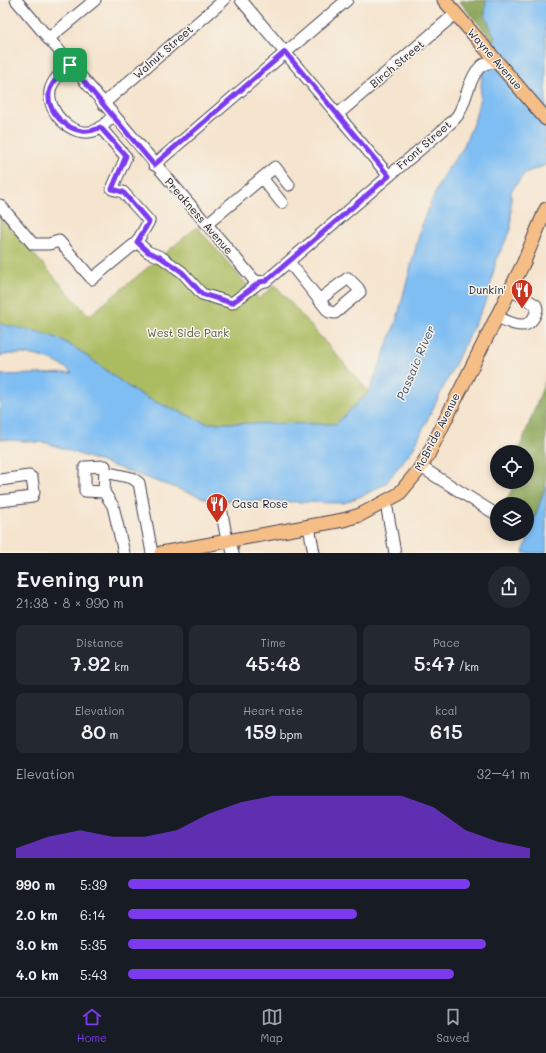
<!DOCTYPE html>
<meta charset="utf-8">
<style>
:root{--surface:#171b24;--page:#242831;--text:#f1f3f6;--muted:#9ea1a6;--line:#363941;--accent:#7c3aed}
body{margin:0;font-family:Mali,sans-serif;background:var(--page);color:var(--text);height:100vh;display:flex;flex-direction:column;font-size:15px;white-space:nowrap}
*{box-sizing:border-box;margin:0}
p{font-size:13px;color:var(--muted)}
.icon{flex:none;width:22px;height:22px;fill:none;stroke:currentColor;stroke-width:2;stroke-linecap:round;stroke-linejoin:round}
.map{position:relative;height:553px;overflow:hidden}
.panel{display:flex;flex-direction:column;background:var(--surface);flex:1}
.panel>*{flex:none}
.buttons{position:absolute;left:490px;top:445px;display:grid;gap:8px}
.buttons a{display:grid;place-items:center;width:44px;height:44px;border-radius:50%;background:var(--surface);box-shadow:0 2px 6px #0003;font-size:20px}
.pin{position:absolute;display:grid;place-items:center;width:34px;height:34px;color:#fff;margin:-17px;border-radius:8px;box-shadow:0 2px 6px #0006}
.round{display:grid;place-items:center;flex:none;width:42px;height:42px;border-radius:21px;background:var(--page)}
.headline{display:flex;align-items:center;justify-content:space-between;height:68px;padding:0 16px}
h1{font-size:22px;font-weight:600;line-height:30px}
.stats{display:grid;grid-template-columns:repeat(3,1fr);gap:6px;height:68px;padding:4px 16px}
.stats div{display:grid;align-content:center;border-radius:8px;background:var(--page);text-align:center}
.stats b{font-size:20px;font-weight:600}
.stats small{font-size:11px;font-weight:400}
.stats p{font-size:11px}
.chart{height:112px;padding:8px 16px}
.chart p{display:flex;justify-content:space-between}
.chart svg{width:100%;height:72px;margin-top:4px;fill:var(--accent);opacity:.7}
ul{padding:0 16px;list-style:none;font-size:13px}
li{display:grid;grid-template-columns:64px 48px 1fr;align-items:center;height:30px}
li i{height:10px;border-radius:5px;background:var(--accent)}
.dock{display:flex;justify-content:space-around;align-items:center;height:56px;border-top:1px solid var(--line);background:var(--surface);font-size:11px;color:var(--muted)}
.dock a{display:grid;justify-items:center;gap:2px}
.dock .on{color:var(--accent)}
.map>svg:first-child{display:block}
.green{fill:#abbc60;stroke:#666f4e}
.forest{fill:#88a456;stroke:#556348}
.water{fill:#7fbef3;stroke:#507097}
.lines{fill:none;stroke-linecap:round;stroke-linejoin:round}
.minor-casing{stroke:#423f51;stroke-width:13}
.major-casing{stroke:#423f51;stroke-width:15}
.minor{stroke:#fff;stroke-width:11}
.major{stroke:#f6be87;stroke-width:13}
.route-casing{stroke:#fff;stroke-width:8}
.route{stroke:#7c3aed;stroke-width:5}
.labels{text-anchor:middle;stroke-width:3;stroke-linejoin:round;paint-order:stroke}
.street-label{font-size:11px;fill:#22223b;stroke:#f7f3e8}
.poi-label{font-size:11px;fill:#22223b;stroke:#f7f3e8;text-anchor:end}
.park-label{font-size:11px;fill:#525848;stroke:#f7f3e8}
.water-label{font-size:12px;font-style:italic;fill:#3e5172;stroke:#f7f3e8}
</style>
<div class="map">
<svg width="546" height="553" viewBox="0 0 546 553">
<rect width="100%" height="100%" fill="#f7f3e8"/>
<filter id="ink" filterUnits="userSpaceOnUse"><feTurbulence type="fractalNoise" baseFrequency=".025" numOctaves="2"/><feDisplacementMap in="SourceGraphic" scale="8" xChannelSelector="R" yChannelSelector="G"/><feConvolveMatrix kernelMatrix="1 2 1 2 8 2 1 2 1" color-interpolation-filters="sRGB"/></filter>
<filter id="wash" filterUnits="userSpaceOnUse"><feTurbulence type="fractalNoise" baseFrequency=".012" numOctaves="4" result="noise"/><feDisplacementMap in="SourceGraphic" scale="16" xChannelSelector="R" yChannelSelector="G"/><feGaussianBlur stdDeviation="0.9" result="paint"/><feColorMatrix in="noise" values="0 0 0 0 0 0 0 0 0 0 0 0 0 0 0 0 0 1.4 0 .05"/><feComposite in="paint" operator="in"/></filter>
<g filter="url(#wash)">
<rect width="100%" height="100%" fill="#f5e4ce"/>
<polygon class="green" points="0,216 89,316 197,227 259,299 275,285 369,392 336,424 206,423 149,399 130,388 80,351 60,339 0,332"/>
<g class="forest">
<polygon points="486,0 485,15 495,37 494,42 459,1"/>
<polygon points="546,379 546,485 532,526 527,523 527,504 504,504 516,482 527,482 527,452 518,452"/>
</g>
<g class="water">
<path d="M486,0H546V140L544,147L546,148V165L525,173L511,191V230L496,260L488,297L413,449L385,484L366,494L344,503L210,500L47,443L0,439V375L72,373C55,357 23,350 0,356V324L39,332L60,339L80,351L130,388L149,399L206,423L336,424L369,392L397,319L423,220L444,174L463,148L475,119L480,98L482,75L495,37L485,15Z"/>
<polygon points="546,485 546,553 523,553"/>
</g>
</g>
<g filter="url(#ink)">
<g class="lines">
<g class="minor-casing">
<g id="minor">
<polyline points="16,0 244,268 254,280 260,282"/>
<polyline points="241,0 389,176"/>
<polyline points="48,39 95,0"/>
<path d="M70,65C62,72 52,80 50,91C47,112 72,138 94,131C101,129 108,121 113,116"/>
<polyline points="103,104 224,0"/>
<polyline points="338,114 455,14"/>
<path d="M100,127L126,157L112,189L123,192L149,221L137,242L148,252L161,257L182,272L202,294L232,303L260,282L266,281L444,129C449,124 456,119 459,113C469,95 471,57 498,63"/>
<polyline points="154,165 347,0"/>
<polyline points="262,178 282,203"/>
<polyline points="0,205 33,244 49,244 59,241 92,279 137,242"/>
<polyline points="207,224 275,167 289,185"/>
<polyline points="289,262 329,312 335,313 360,292 358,288 348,278 319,300"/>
<path d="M496,316C504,320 523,331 531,321C534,318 536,313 537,309L536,305L509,289"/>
<polyline points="421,467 494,513"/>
<polyline points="105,472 132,478 139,483 152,553"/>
<polyline points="0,480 29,476 32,478 34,492 32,497 0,501"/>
<polyline points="104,492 105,466 85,467 85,491 104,492 113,506 124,553"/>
<polyline points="220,502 227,541"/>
<polyline points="386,503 395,553"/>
<polyline points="309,527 314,553"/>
<polyline points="230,541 233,553"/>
</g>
</g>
<g class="major-casing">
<g id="major">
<polyline points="444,0 546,119"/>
<polyline points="161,553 343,520 360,515 399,494 418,471 427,457 523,264 546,209"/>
</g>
</g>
<use href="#minor" class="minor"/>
<use href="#major" class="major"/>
</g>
</g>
<g class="lines" filter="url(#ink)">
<g class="route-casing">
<path id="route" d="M285,52L389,176L266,281L260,282L232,303L202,294L182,272L160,257L148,252L137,242L149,222L123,192L112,189L126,156L100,127C78,142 42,114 50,89C54,79 63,72 70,65L154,165Z"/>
</g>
<use href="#route" class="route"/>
</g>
<defs>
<g id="restaurant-pin" transform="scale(1.15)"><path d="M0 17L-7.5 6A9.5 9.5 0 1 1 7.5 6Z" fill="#c8321e" stroke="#f7f3e8"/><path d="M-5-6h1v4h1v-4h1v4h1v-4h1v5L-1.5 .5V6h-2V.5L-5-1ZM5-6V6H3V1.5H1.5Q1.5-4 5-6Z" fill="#fff"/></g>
</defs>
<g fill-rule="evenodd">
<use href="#restaurant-pin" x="522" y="290"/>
<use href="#restaurant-pin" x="217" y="504"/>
</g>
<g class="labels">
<g class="street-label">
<text transform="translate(163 52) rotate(-41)" y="4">Walnut Street</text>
<text transform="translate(495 59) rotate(49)" y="4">Wayne Avenue</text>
<text transform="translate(397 64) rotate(-40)" y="4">Birch Street</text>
<text transform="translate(424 145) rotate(-41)" y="4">Front Street</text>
<text transform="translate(199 216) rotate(49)" y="4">Preakness Avenue</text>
<text transform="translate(437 432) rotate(-63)" y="4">McBride Avenue</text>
</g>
<g class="poi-label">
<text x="506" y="294">Dunkin'</text>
<text x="232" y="508" text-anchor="start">Casa Rose</text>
</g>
<g class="park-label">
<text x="188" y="337">West Side Park</text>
</g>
<g class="water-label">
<text transform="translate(416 363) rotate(-67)" y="4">Passaic River</text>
</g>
</g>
</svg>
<div class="buttons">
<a><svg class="icon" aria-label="locate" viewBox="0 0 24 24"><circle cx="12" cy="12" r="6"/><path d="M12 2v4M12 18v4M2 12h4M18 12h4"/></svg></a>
<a><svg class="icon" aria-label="layers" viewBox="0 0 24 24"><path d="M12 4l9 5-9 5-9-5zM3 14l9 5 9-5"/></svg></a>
</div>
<div class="pin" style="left:70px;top:65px;background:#1e9e55"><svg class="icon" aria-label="arrive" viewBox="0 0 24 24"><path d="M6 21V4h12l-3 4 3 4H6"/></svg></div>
</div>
<section class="panel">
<div class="headline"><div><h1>Evening run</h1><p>21:38 · 8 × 990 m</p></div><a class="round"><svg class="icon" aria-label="share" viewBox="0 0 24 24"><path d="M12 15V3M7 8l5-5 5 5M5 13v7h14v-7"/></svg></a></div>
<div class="stats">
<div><p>Distance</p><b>7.92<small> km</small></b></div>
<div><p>Time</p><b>45:48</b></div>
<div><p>Pace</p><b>5:47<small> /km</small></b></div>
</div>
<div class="stats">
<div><p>Elevation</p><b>80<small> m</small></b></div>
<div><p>Heart rate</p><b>159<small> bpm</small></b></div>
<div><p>kcal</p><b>615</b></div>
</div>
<div class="chart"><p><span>Elevation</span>32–41 m</p>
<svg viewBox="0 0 160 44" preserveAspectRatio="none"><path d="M0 44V38L10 31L20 27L30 31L40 31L50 27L60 17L70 10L80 6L90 6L100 6L110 6L120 6L130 13L140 27L150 34L160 38V44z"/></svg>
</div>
<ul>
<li><b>990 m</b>5:39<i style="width:85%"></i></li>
<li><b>2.0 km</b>6:14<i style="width:57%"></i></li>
<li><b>3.0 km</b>5:35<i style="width:89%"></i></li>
<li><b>4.0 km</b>5:43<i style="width:81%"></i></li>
</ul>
</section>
<nav class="dock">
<a class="on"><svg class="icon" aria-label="home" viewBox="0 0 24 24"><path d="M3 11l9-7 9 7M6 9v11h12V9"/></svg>Home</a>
<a><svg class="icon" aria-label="map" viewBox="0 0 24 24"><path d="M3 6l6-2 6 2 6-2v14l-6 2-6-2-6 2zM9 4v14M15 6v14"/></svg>Map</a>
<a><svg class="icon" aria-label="saved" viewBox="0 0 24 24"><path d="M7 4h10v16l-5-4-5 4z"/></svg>Saved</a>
</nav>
